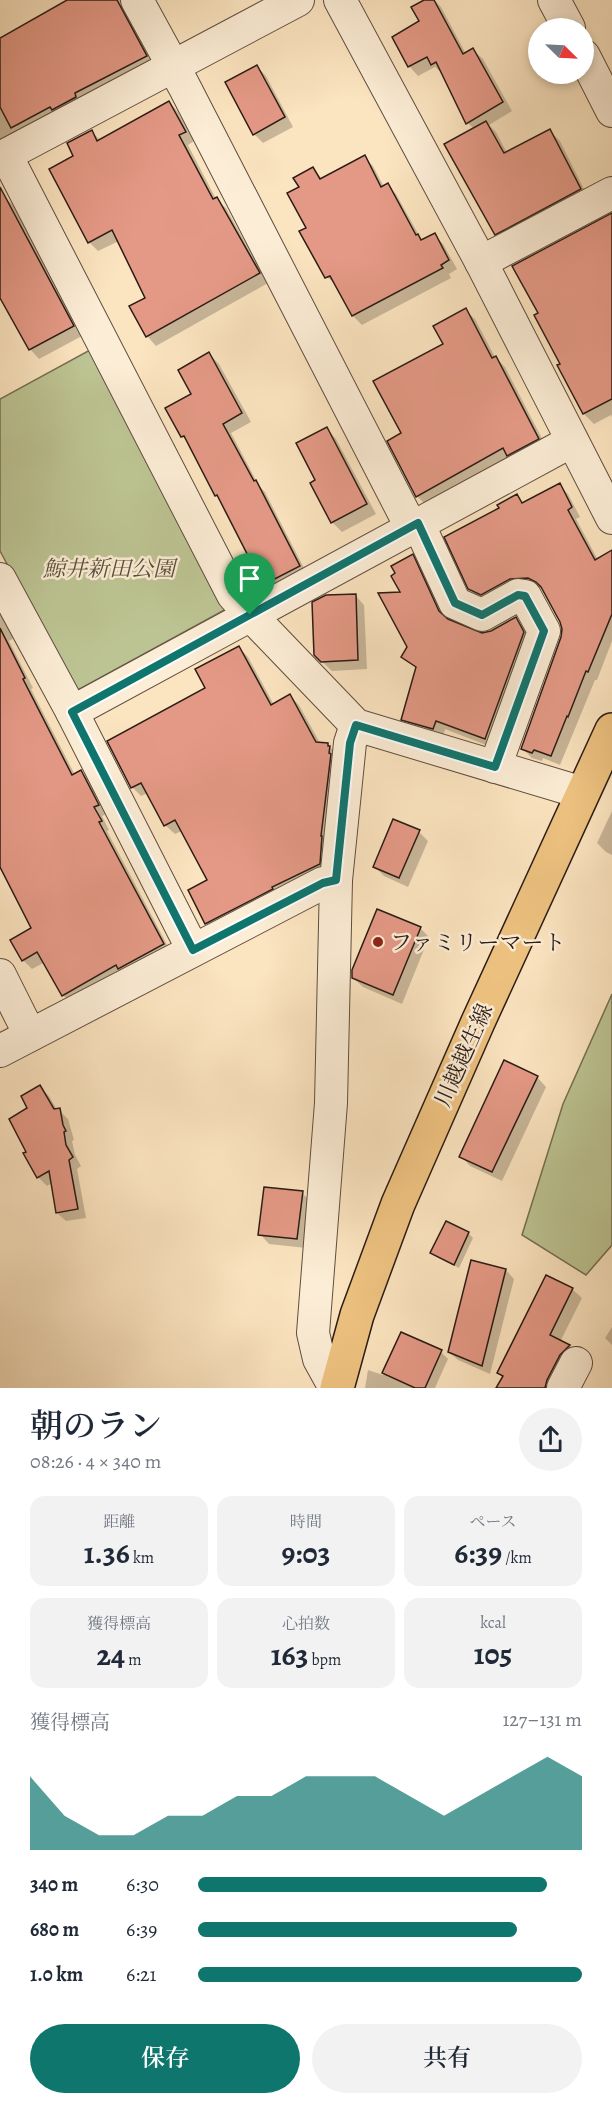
<!DOCTYPE html>
<html lang="ja">
<meta charset="utf-8">
<style>
:root{--surface:#fff;--page:#f2f2f3;--text:#1f2937;--muted:#747a83;--accent:#0f766e}
body{margin:0;font-family:Alegreya,"Noto Serif JP",serif;background:var(--page);color:var(--text);height:100vh;display:flex;flex-direction:column;font-size:22px;white-space:nowrap}
*{box-sizing:border-box;margin:0}
p{font-size:20px;color:var(--muted)}
.icon{flex:none;width:33px;height:33px;fill:none;stroke:currentColor;stroke-width:2;stroke-linecap:round;stroke-linejoin:round}
.map{position:relative;height:1388px;overflow:hidden}
.drawer{display:flex;flex-direction:column;background:var(--surface);flex:1}
.drawer>*{flex:none}
.needle{width:39px;rotate:114deg}
.controls{position:absolute;left:528px;top:18px;display:grid;gap:12px}
.controls a{display:grid;place-items:center;width:66px;height:66px;border-radius:50%;background:var(--surface);box-shadow:0 3px 9px #0003;font-size:30px}
.pin{position:absolute;display:grid;place-items:center;width:51px;height:51px;color:#fff;margin:-62px -26px;border-radius:50% 50% 50% 0;rotate:-45deg;box-shadow:0 0 6px #0007}
.pin .icon{rotate:45deg}
.round{display:grid;place-items:center;flex:none;width:63px;height:63px;border-radius:32px;background:var(--page)}
.summary{display:flex;align-items:center;justify-content:space-between;height:102px;padding:0 30px}
h1{font-size:33px;font-weight:600;line-height:45px}
.figures{display:grid;grid-template-columns:repeat(3,1fr);gap:9px;height:102px;padding:6px 30px}
.figures div{display:grid;align-content:center;border-radius:15px;background:var(--page);text-align:center}
.figures b{font-size:30px;font-weight:600}
.figures small{font-size:16px;font-weight:400}
.figures p{font-size:16px}
.chart{height:168px;padding:12px 30px}
.chart p{display:flex;justify-content:space-between}
.chart svg{width:100%;height:108px;margin-top:6px;fill:var(--accent);opacity:.7}
.cta{display:flex;gap:12px;margin-top:auto;padding:12px 30px}
.cta a{flex:1;height:69px;border-radius:36px;background:var(--accent);color:#fff;font-size:24px;font-weight:600;line-height:69px;text-align:center}
.cta a+a{background:var(--page);color:var(--text)}
ul{padding:0 30px;list-style:none;font-size:20px}
li{display:grid;grid-template-columns:96px 72px 1fr;align-items:center;height:45px}
li i{height:15px;border-radius:8px;background:var(--accent)}
.map>svg:first-child{display:block}
.green{fill:#bdc493;stroke:#747054;stroke-width:1.5}
.shadow{fill:#0003}
.building{fill:#e49986;stroke:#2b1c15;stroke-width:1.5}
.lines{fill:none;stroke-linecap:round;stroke-linejoin:round}
.minor-casing{stroke:#5f4e40;stroke-width:34}
.major-casing{stroke:#2b1c15;stroke-width:36}
.minor{stroke:#fcedd6;stroke-width:32}
.major{stroke:#eec280;stroke-width:33}
.route-casing{stroke:#fff;stroke-width:12}
.route{stroke:#0f766e;stroke-width:8}
.poi-dot{fill:#8f2418;stroke:#fcedd6;stroke-width:2}
.labels{text-anchor:middle;stroke-width:5;stroke-linejoin:round;paint-order:stroke}
.park-label{font-size:22px;font-style:italic;fill:#574e3b;stroke:#fcedd6}
.poi-label{font-size:22px;fill:#2b1c15;stroke:#fcedd6;text-anchor:start}
.street-label{font-size:22px;fill:#2b1c15;stroke:#fcedd6}
</style>
<div class="map">
<svg width="612" height="1388" viewBox="0 0 612 1388">
<rect width="100%" height="100%" fill="#fbe4c0"/>
<filter id="stains"><feTurbulence type="fractalNoise" baseFrequency=".00333" numOctaves="4"/><feColorMatrix values="0 0 0 0 .2 0 0 0 0 .09 0 0 0 0 .02 0 0 0 .5 -.17"/></filter>
<radialGradient id="worn" r=".72"><stop offset=".6" stop-color="#630" stop-opacity="0"/><stop offset="1" stop-color="#630" stop-opacity=".3"/></radialGradient>
<g class="green">
<polygon points="90,350 230,607 76,691 0,551 0,399"/>
<polygon points="612,994 612,1245 586,1275 522,1235 563,1104"/>
</g>
<g class="shadow">
<polygon points="68,0 120,0 155,65 0,146 0,38"/>
<polygon points="428,0 434,0 441,7 466,54 473,50 483,59 512,111 489,125 496,132 507,153 550,131 560,141 589,199 505,243 496,234 474,129 468,123 442,73 435,67 418,76 409,66"/>
<polygon points="257,67 266,76 293,127 263,143 254,134"/>
<polygon points="169,102 178,112 194,141 188,145 216,199 226,208 268,283 156,346 147,336 147,298 119,241 98,251 89,242 75,157 92,132 101,141"/>
<polygon points="364,157 373,166 384,187 387,185 396,194 421,239 423,241 434,235 443,244 457,269 449,274 451,278 362,325 353,316 337,285 327,277 308,228 301,188 313,169 322,179"/>
<polygon points="3,196 13,205 82,336 39,359 30,349 0,291 0,197"/>
<polygon points="612,215 612,417 611,415 594,424 584,414 559,366 562,364"/>
<polygon points="465,310 475,319 495,357 505,367 547,448 426,505 417,496 403,434 445,345"/>
<polygon points="209,354 219,364 251,422 231,433 259,486 265,492 308,576 274,594 265,584 222,501 216,495 189,443 182,436"/>
<polygon points="327,429 336,439 376,514 342,532 333,523 312,483 317,481"/>
<polygon points="559,485 568,494 580,517 576,519 598,560 612,562 612,641 597,680 595,680 560,765 543,758 542,761 532,758 522,748 562,637 561,622 543,589 538,587 520,588 479,598 470,588 501,509 517,496 524,504"/>
<polygon points="412,556 422,565 447,621 482,635 491,632 516,619 525,628 533,643 494,748 445,729 443,737 412,729 403,719 417,669 403,657 409,648 403,594"/>
<polygon points="355,595 364,605 367,669 332,671 315,655"/>
<polygon points="0,612 14,638 9,641 33,688 31,689 75,775 81,772 90,781 107,814 102,816 109,830 107,831 172,954 72,1004 63,995 45,962 32,969 23,960 33,928 0,864"/>
<polygon points="239,648 248,657 274,705 290,696 299,705 320,743 327,744 337,754 328,874 216,932 207,923 209,881 182,831 175,834 165,825 148,793 141,796 132,787"/>
<polygon points="612,811 612,855 606,852 597,843"/>
<polygon points="419,832 428,841 408,887 384,876 374,866"/>
<polygon points="420,928 429,937 402,1004 363,987 353,978"/>
<polygon points="537,1077 546,1087 502,1181 470,1166 461,1156"/>
<polygon points="40,1087 49,1096 57,1110 59,1110 68,1119 74,1140 72,1141 75,1155 81,1166 77,1169 86,1218 66,1221 57,1213 52,1183 47,1186 38,1177 28,1152 29,1109"/>
<polygon points="302,1193 311,1202 306,1248 269,1244 260,1234"/>
<polygon points="468,1233 473,1238 459,1268 437,1257 432,1252"/>
<polygon points="506,1270 514,1279 490,1374 458,1360 449,1352"/>
<polygon points="572,1289 582,1298 560,1342 569,1346 578,1355 557,1388 498,1388 504,1377 499,1373"/>
<polygon points="612,1327 612,1345 605,1338"/>
<polygon points="402,1334 441,1352 448,1359 435,1388 365,1388 368,1370 383,1375"/>
</g>
<g class="building">
<polygon points="67,0 117,0 147,56 75,93 76,97 52,110 50,107 11,128 0,107 0,38"/>
<polygon points="424,0 434,0 463,54 473,48 503,102 466,124 436,62 431,65 427,57 408,67 392,37 419,21 411,7"/>
<polygon points="257,65 285,117 253,135 225,82"/>
<polygon points="169,101 186,132 179,135 213,199 217,197 260,273 146,337 129,306 145,298 112,230 88,243 49,169 73,156 67,143 92,130 97,141"/>
<polygon points="486,121 504,153 550,129 581,189 495,235 444,144"/>
<polygon points="365,155 381,187 388,183 416,235 418,234 421,240 435,233 449,260 441,265 443,268 352,316 330,276 325,278 299,231 306,228 287,193 299,187 293,178 313,167 320,179"/>
<polygon points="0,187 74,326 29,350 0,298"/>
<polygon points="612,213 612,399 583,414 557,365 560,364 534,315 538,313 512,266"/>
<polygon points="466,308 492,358 496,356 539,439 507,456 503,448 416,497 387,441 401,433 373,381 443,344 433,326"/>
<polygon points="209,352 242,413 223,424 254,481 256,480 300,566 263,585 217,495 215,496 184,436 181,437 165,408 191,394 178,370"/>
<polygon points="327,427 367,504 331,523 310,483 315,480 296,443"/>
<polygon points="560,483 572,507 568,510 595,560 612,550 612,614 588,672 586,671 568,717 567,716 551,756 534,750 532,753 521,749 561,637 562,629 560,622 541,587 536,582 528,578 510,579 481,595 468,589 444,537 499,508 497,505 517,494 522,503"/>
<polygon points="413,554 439,611 448,619 482,633 491,631 516,617 524,632 485,739 436,721 433,729 401,720 416,667 401,657 407,647 378,593 400,592 391,576 395,573 391,566"/>
<polygon points="356,594 358,660 321,662 314,655 312,602 326,595"/>
<polygon points="0,628 25,678 23,679 72,775 81,770 99,805 94,807 102,821 99,822 164,944 118,969 116,965 62,996 37,952 22,961 10,940 31,928 0,867"/>
<polygon points="239,646 271,705 290,694 316,742 328,743 328,746 330,746 329,753 331,754 321,836 322,836 320,864 272,887 273,889 205,924 188,890 207,880 175,820 164,826 141,783 131,788 107,741 205,688 195,669"/>
<polygon points="393,819 420,830 399,878 373,867"/>
<polygon points="377,909 421,927 393,995 352,978 352,970"/>
<polygon points="504,1060 538,1076 492,1172 459,1157"/>
<polygon points="40,1085 54,1109 60,1108 63,1125 66,1131 64,1132 66,1145 73,1157 69,1160 78,1209 56,1213 49,1171 37,1178 23,1153 26,1152 9,1119 27,1108 21,1096"/>
<polygon points="264,1187 303,1191 297,1239 258,1235"/>
<polygon points="446,1221 469,1232 454,1265 430,1253"/>
<polygon points="471,1260 506,1269 482,1366 448,1352"/>
<polygon points="546,1275 573,1288 550,1335 570,1345 560,1355 547,1380 545,1388 496,1388 503,1376 497,1373"/>
<polygon points="401,1332 442,1350 425,1388 415,1388 382,1373"/>
</g>
<g class="lines">
<g class="minor-casing">
<g id="minor">
<polyline points="137,0 184,86 411,527"/>
<polyline points="340,0 481,262 612,518"/>
<polyline points="554,0 569,28"/>
<polyline points="584,56 612,111"/>
<polyline points="6,155 233,595 260,625 356,725 583,793"/>
<polyline points="0,158 298,0"/>
<polyline points="481,262 612,193"/>
<polyline points="418,523 455,603 482,615 518,595 525,596 544,631 495,767"/>
<polyline points="0,579 72,712 193,950"/>
<polyline points="72,712 572,441"/>
<polyline points="0,975 30,1035"/>
<polyline points="0,1051 323,883 336,880"/>
<polyline points="335,1388 319,1359 313,1333 331,1103 336,880 350,743 356,725"/>
<polyline points="563,1388 576,1363"/>
</g>
</g>
<g class="major-casing">
<polyline id="major" points="337,1388 357,1315 398,1204 478,1022 612,730"/>
</g>
<use href="#minor" class="minor"/>
<use href="#major" class="major"/>
</g>
<g class="lines">
<g class="route-casing">
<polygon id="route" points="418,523 455,603 482,615 518,595 525,596 544,631 495,767 356,725 350,743 336,880 323,883 193,950 72,712"/>
</g>
<use href="#route" class="route"/>
</g>
<circle class="poi-dot" cx="378" cy="942" r="6"/>
<g class="labels">
<g class="park-label">
<text x="109" y="576">鯨井新田公園</text>
</g>
<g class="poi-label">
<text x="390" y="950">ファミリーマート</text>
</g>
<g class="street-label">
<text transform="translate(463 1055) rotate(-66)" y="8">川越越生線</text>
</g>
</g>
<rect width="100%" height="100%" filter="url(#stains)"/>
<rect width="100%" height="100%" fill="url(#worn)"/>
</svg>
<div class="controls">
<a><svg class="needle" viewBox="-14 -14 28 28"><path d="M0-13l5 13h-10z" fill="#e53935"/><path d="M0 13l5-13h-10z" fill="#747a83"/></svg></a>
</div>
<div class="pin" style="left:250px;top:615px;background:#1e9e55"><svg class="icon" aria-label="arrive" viewBox="0 0 24 24"><path d="M6 21V4h12l-3 4 3 4H6"/></svg></div>
</div>
<section class="drawer">
<div class="summary"><div><h1>朝のラン</h1><p>08:26 · 4 × 340 m</p></div><a class="round"><svg class="icon" aria-label="share" viewBox="0 0 24 24"><path d="M12 15V3M7 8l5-5 5 5M5 13v7h14v-7"/></svg></a></div>
<div class="figures">
<div><p>距離</p><b>1.36<small> km</small></b></div>
<div><p>時間</p><b>9:03</b></div>
<div><p>ペース</p><b>6:39<small> /km</small></b></div>
</div>
<div class="figures">
<div><p>獲得標高</p><b>24<small> m</small></b></div>
<div><p>心拍数</p><b>163<small> bpm</small></b></div>
<div><p>kcal</p><b>105</b></div>
</div>
<div class="chart"><p><span>獲得標高</span>127–131 m</p>
<svg viewBox="0 0 160 44" preserveAspectRatio="none"><path d="M0 44V14L10 30L20 38L30 38L40 30L50 30L60 22L70 22L80 14L90 14L100 14L110 22L120 30L130 22L140 14L150 6L160 14V44z"/></svg>
</div>
<ul>
<li><b>340 m</b>6:30<i style="width:91%"></i></li>
<li><b>680 m</b>6:39<i style="width:83%"></i></li>
<li><b>1.0 km</b>6:21<i style="width:100%"></i></li>
</ul>
<div class="cta"><a>保存</a><a>共有</a></div>
</section>
